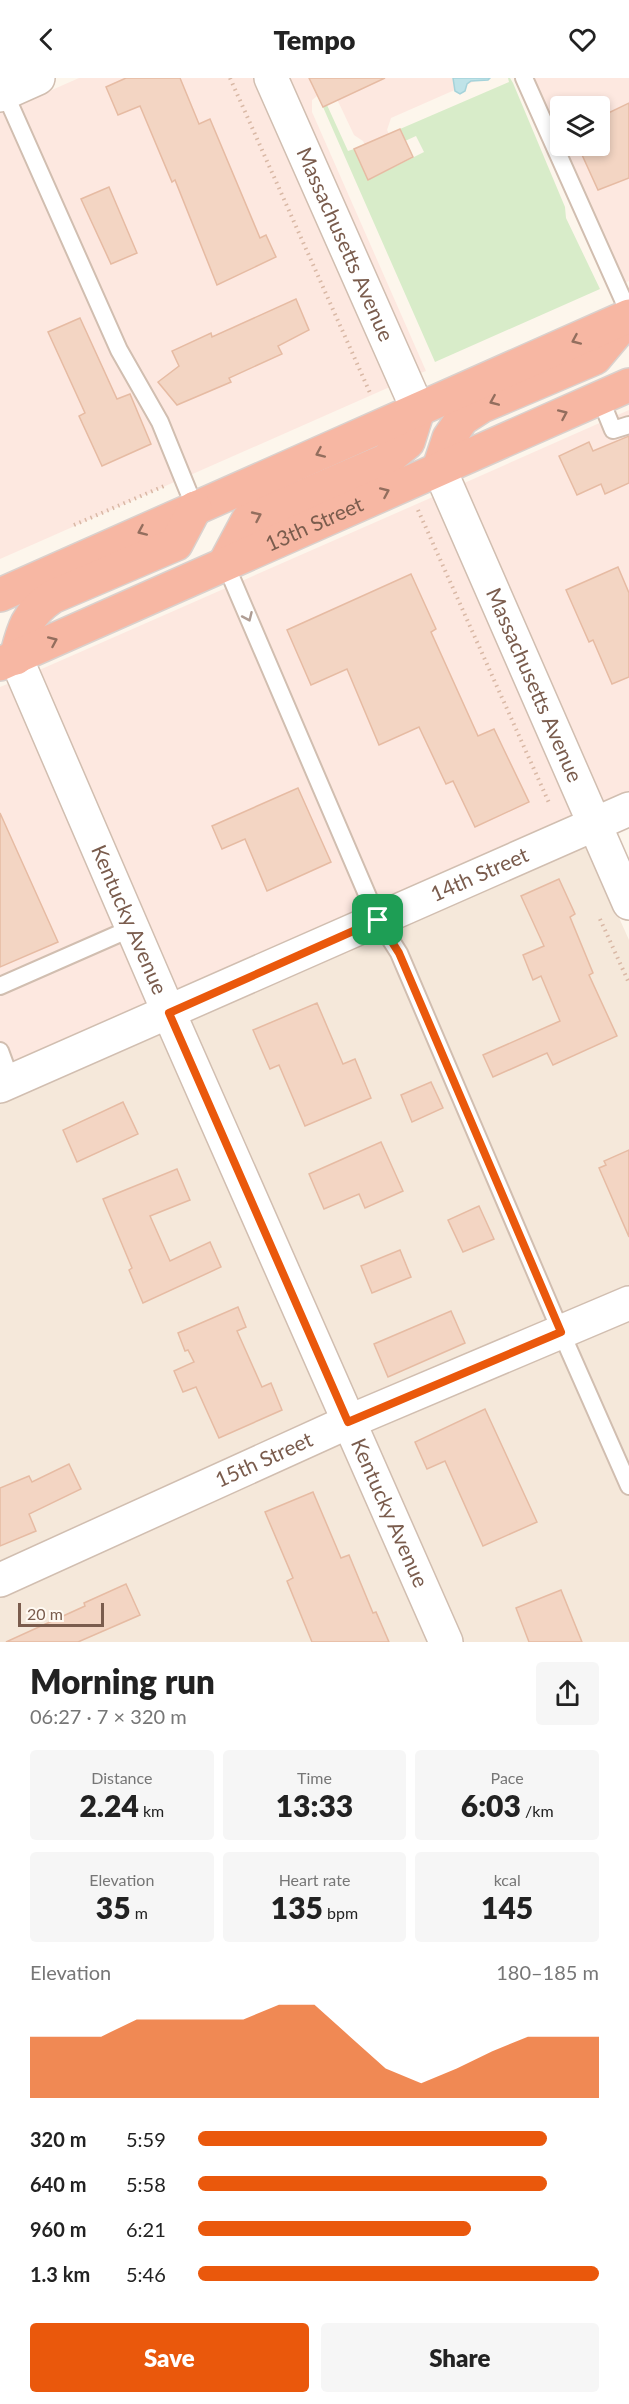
<!DOCTYPE html>
<meta charset="utf-8">
<style>
:root{--surface:#fff;--page:#f6f6f6;--text:#222;--muted:#767676;--accent:#ea580c}
body{margin:0;font-family:Lato,sans-serif;background:var(--page);color:var(--text);height:100vh;display:flex;flex-direction:column;font-size:22px;white-space:nowrap}
*{box-sizing:border-box;margin:0}
p{font-size:20px;color:var(--muted)}
.icon{flex:none;width:33px;height:33px;fill:none;stroke:currentColor;stroke-width:2;stroke-linecap:round;stroke-linejoin:round}
.map{position:relative;height:1564px;overflow:hidden}
.side{display:flex;flex-direction:column;background:var(--surface);flex:1}
.side>*{flex:none}
.fabs{position:absolute;left:550px;top:18px;display:grid;gap:12px}
.fabs a{display:grid;place-items:center;width:60px;height:60px;border-radius:6px;background:var(--surface);box-shadow:0 3px 9px #0003;font-size:30px}
.scale{position:absolute;left:18px;bottom:15px;width:86px;box-sizing:border-box;padding-left:6px;border:3px solid #7a5c4d;border-top:0;font-size:16px;line-height:21px;white-space:nowrap;color:#7a5c4d;-webkit-text-stroke:4px #fffaf3;paint-order:stroke}
.pin{position:absolute;display:grid;place-items:center;width:51px;height:51px;color:#fff;margin:-26px;border-radius:12px;box-shadow:0 3px 9px #0006}
.round{display:grid;place-items:center;flex:none;width:63px;height:63px;border-radius:6px;background:var(--page)}
.headline{display:flex;align-items:center;justify-content:space-between;height:102px;padding:0 30px}
h1{font-size:33px;font-weight:800;line-height:45px}
.stats{display:grid;grid-template-columns:repeat(3,1fr);gap:9px;height:102px;padding:6px 30px}
.stats div{display:grid;align-content:center;border-radius:6px;background:var(--page);text-align:center}
.stats b{font-size:30px;font-weight:800}
.stats small{font-size:16px;font-weight:400}
.stats p{font-size:16px}
.chart{height:168px;padding:12px 30px}
.chart p{display:flex;justify-content:space-between}
.chart svg{width:100%;height:108px;margin-top:6px;fill:var(--accent);opacity:.7}
.button{display:flex;gap:12px;margin-top:auto;padding:12px 30px}
.button a{flex:1;height:69px;border-radius:6px;background:var(--accent);color:#fff;font-size:24px;font-weight:800;line-height:69px;text-align:center}
.button a+a{background:var(--page);color:var(--text)}
ul{padding:0 30px;list-style:none;font-size:20px}
li{display:grid;grid-template-columns:96px 72px 1fr;align-items:center;height:45px}
li i{height:15px;border-radius:8px;background:var(--accent)}
header{display:flex;justify-content:space-between;align-items:center;height:78px;padding:0 30px;background:var(--surface);font-size:27px;font-weight:800}
.map>svg:first-child{display:block}
.residential{fill:#f5e8da}
.commercial{fill:#fde8e0;fill-rule:evenodd}
.green{fill:#d8ecc9}
.water{fill:#bfe3e8;stroke:#a5d3da;stroke-width:1.5}
.building{fill:#f3d5c3;stroke:#e6bba3;stroke-width:1.5}
.lines{fill:none;stroke-linecap:round;stroke-linejoin:round}
.lane-casing{stroke:#d1beb0;stroke-width:20}
.street-casing{stroke:#d1beb0;stroke-width:36}
.highway-casing{stroke:#dad1cd;stroke-width:36}
.path{stroke:#d9b8a5;stroke-width:4;stroke-dasharray:1.5 4.5;stroke-linecap:butt}
.lane{stroke:#fff;stroke-width:16}
.street{stroke:#fff;stroke-width:33}
.highway{stroke:#f7b7a3;stroke-width:33}
.oneway{stroke:#936e5e}
.oneway2{stroke:#af9d94}
.route-casing{stroke:#fff;stroke-width:12}
.route{stroke:#ea580c;stroke-width:8}
.labels{text-anchor:middle;stroke-width:5;stroke-linejoin:round;paint-order:stroke}
.street-label{font-size:21px;fill:#7a5c4d;stroke:#fffaf3}
</style>
<header><svg class="icon" aria-label="back" viewBox="0 0 24 24"><path d="M15 5l-7 7 7 7"/></svg>Tempo<svg class="icon" aria-label="heart" viewBox="0 0 24 24"><path d="M12 20l-8-8c-3-5 5-10 8-4 3-6 11-1 8 4z"/></svg></header>
<div class="map">
<svg width="629" height="1564" viewBox="0 0 629 1564">
<rect width="100%" height="100%" fill="#fdf6ec"/>
<g class="residential">
<polygon points="587,768 629,862 629,1207 355,1323 188,944"/>
<polygon points="162,956 328,1335 0,1484 0,1026"/>
<polygon points="629,1243 629,1564 462,1564 368,1354"/>
<polygon points="341,1366 430,1564 0,1564 0,1520"/>
</g>
<g class="commercial">
<polygon points="79,0 255,0 392,308 0,481 0,35"/>
<polygon points="287,0 482,0 391,40 387,52 397,72 373,83 363,63 354,57 336,19 321,15 312,22 312,34 426,293 418,296"/>
<path d="M525,0H629V203L612,211ZM561,28H600V68H561Z"/>
<polygon points="629,332 629,714 601,726 462,406"/>
<polygon points="435,418 574,738 175,914 37,593"/>
<polygon points="10,605 148,925 0,990 0,609"/>
</g>
<polygon class="green" points="508,0 510,0 513,5 565,129 566,140 600,211 435,284 323,29 327,27 348,73 354,71 368,102 424,74 416,58 405,63 400,51 509,4"/>
<polygon class="water" points="453,0 490,0 488,2 471,3 467,6 465,13 460,16 455,13"/>
<g class="building">
<polygon points="126,0 180,0 199,46 210,41 260,160 266,157 276,179 217,207 175,102 172,104 140,28 118,37 106,9"/>
<polygon points="309,0 385,0 323,29"/>
<polygon points="629,25 629,100 598,112 578,68 600,68 600,39"/>
<polygon points="400,51 413,79 368,102 354,71"/>
<polygon points="109,109 137,175 111,186 81,121"/>
<polygon points="296,221 309,252 278,268 282,276 229,300 231,304 177,327 158,304 179,288 172,273 211,255 212,259"/>
<polygon points="80,240 117,321 130,316 151,366 102,388 79,338 85,335 48,254"/>
<polygon points="629,358 629,405 605,416 601,406 577,417 559,378 589,364 593,373"/>
<polygon points="618,489 629,515 629,599 612,606 593,562 589,564 566,512"/>
<polygon points="411,496 436,551 431,554 478,658 494,651 529,724 475,749 453,703 446,706 419,649 379,667 347,591 311,607 287,552"/>
<polygon points="298,710 331,784 267,813 245,761 222,771 212,748"/>
<polygon points="0,735 58,864 0,889"/>
<polygon points="559,801 575,836 570,839 593,895 589,897 617,958 553,987 547,975 493,999 483,977 560,943 541,898 533,902 523,877 544,868 521,818"/>
<polygon points="317,925 343,986 355,981 371,1020 305,1048 279,987 270,991 253,952"/>
<polygon points="431,1004 443,1030 412,1044 401,1017"/>
<polygon points="123,1024 138,1056 77,1084 63,1052"/>
<polygon points="381,1064 403,1113 365,1130 359,1116 324,1131 309,1096"/>
<polygon points="629,1072 629,1159 599,1090 606,1087 604,1083"/>
<polygon points="177,1091 190,1122 150,1138 170,1183 210,1164 221,1189 143,1225 129,1192 132,1190 103,1121"/>
<polygon points="479,1128 494,1161 463,1174 448,1142"/>
<polygon points="400,1172 411,1199 372,1215 361,1188"/>
<polygon points="238,1229 246,1249 237,1253 262,1309 271,1305 282,1332 219,1360 196,1309 183,1314 174,1293 194,1284 188,1272 185,1273 178,1255"/>
<polygon points="451,1233 465,1265 388,1299 374,1266"/>
<polygon points="485,1331 537,1444 483,1468 445,1383 427,1391 415,1364"/>
<polygon points="69,1386 81,1411 29,1436 36,1453 0,1468 0,1410 29,1398 32,1404"/>
<polygon points="313,1414 341,1480 349,1477 373,1535 376,1534 389,1564 312,1564 287,1503 293,1500 265,1434"/>
<polygon points="126,1506 140,1537 78,1564 6,1564 85,1528 84,1525"/>
<polygon points="561,1512 582,1564 529,1564 516,1530"/>
</g>
<g class="lines">
<g class="lane-casing">
<g id="lane">
<polyline points="524,0 629,235"/>
<polyline points="3,11 119,272 160,344 195,430"/>
<polyline points="600,320 613,352 629,347"/>
<polyline points="225,485 378,842 399,875 561,1254 629,1408"/>
<polyline points="0,908 132,850"/>
<polyline points="0,973 11,1003"/>
</g>
</g>
<g class="street-casing">
<g id="street">
<path id="s1" d="M271,0L418,332"/>
<polyline points="0,17 38,0"/>
<path id="s2" d="M439,390L629,825"/>
<path id="s3" d="M16,580L169,935L446,1564"/>
<path id="s4" d="M0,1008L629,731"/>
<path id="s5" d="M0,1502L348,1344L629,1225"/>
</g>
</g>
<g class="highway-casing">
<g id="highway">
<polyline points="439,390 449,360 462,341 482,328 595,280 626,243"/>
<polyline points="225,485 248,442 385,383 408,364 418,332"/>
<polyline points="0,517 629,238"/>
<path d="M16,580C23,551 27,536 52,519L176,466L195,430"/>
<path id="s6" d="M0,586L629,307"/>
</g>
</g>
<g class="path">
<polyline points="230,0 371,317"/>
<polyline points="418,432 550,727"/>
<polyline points="74,447 164,408"/>
<polyline points="600,841 629,905"/>
</g>
<use href="#lane" class="lane"/>
<use href="#street" class="street"/>
<use href="#highway" class="highway"/>
</g>
<defs><path id="oneway-chevron" d="M-2-3.5L2.5 0L-2 3.5" fill="none" stroke-width="1.6" stroke-linecap="round" stroke-linejoin="round" transform="scale(1.5)"/></defs>
<g class="oneway">
<use href="#oneway-chevron" transform="translate(576 262) rotate(156)"/>
<use href="#oneway-chevron" transform="translate(494 323) rotate(157)"/>
<use href="#oneway-chevron" transform="translate(563 336) rotate(-24)"/>
<use href="#oneway-chevron" transform="translate(320 375) rotate(156)"/>
<use href="#oneway-chevron" transform="translate(385 414) rotate(-24)"/>
<use href="#oneway-chevron" transform="translate(257 438) rotate(-25)"/>
<use href="#oneway-chevron" transform="translate(142 453) rotate(156)"/>
<use href="#oneway-chevron" transform="translate(53 563) rotate(-24)"/>
</g>
<use class="oneway2" href="#oneway-chevron" transform="translate(248 539) rotate(66)"/>
<g class="lines">
<g class="route-casing">
<polygon id="route" points="378,842 399,875 561,1254 348,1344 169,935"/>
</g>
<use href="#route" class="route"/>
</g>
<g class="labels">
<g class="street-label">
<text dy="7" stroke="none"><textPath href="#s1" startOffset="182">Massachusetts Avenue</textPath></text>
<text dy="7" stroke="none"><textPath href="#s6" startOffset="344">13th Street</textPath></text>
<text dy="7" stroke="none"><textPath href="#s2" startOffset="237">Massachusetts Avenue</textPath></text>
<text dy="7" stroke="none"><textPath href="#s4" startOffset="524">14th Street</textPath></text>
<text dy="7" stroke="none"><textPath href="#s3" startOffset="285">Kentucky Avenue</textPath></text>
<text dy="7" stroke="none"><textPath href="#s5" startOffset="290">15th Street</textPath></text>
<text dy="7" stroke="none"><textPath href="#s3" startOffset="933">Kentucky Avenue</textPath></text>
</g>
</g>
</svg>
<div class="fabs">
<a><svg class="icon" aria-label="layers" viewBox="0 0 24 24"><path d="M12 4l9 5-9 5-9-5zM3 14l9 5 9-5"/></svg></a>
</div>
<div class="scale">20 m</div>
<div class="pin" style="left:378px;top:842px;background:#1e9e55"><svg class="icon" aria-label="arrive" viewBox="0 0 24 24"><path d="M6 21V4h12l-3 4 3 4H6"/></svg></div>
</div>
<section class="side">
<div class="headline"><div><h1>Morning run</h1><p>06:27 · 7 × 320 m</p></div><a class="round"><svg class="icon" aria-label="share" viewBox="0 0 24 24"><path d="M12 15V3M7 8l5-5 5 5M5 13v7h14v-7"/></svg></a></div>
<div class="stats">
<div><p>Distance</p><b>2.24<small> km</small></b></div>
<div><p>Time</p><b>13:33</b></div>
<div><p>Pace</p><b>6:03<small> /km</small></b></div>
</div>
<div class="stats">
<div><p>Elevation</p><b>35<small> m</small></b></div>
<div><p>Heart rate</p><b>135<small> bpm</small></b></div>
<div><p>kcal</p><b>145</b></div>
</div>
<div class="chart"><p><span>Elevation</span>180–185 m</p>
<svg viewBox="0 0 160 44" preserveAspectRatio="none"><path d="M0 44V19L10 19L20 19L30 12L40 12L50 12L60 12L70 6L80 6L90 19L100 32L110 38L120 32L130 25L140 19L150 19L160 19V44z"/></svg>
</div>
<ul>
<li><b>320 m</b>5:59<i style="width:87%"></i></li>
<li><b>640 m</b>5:58<i style="width:87%"></i></li>
<li><b>960 m</b>6:21<i style="width:68%"></i></li>
<li><b>1.3 km</b>5:46<i style="width:100%"></i></li>
</ul>
<div class="button"><a>Save</a><a>Share</a></div>
</section>
